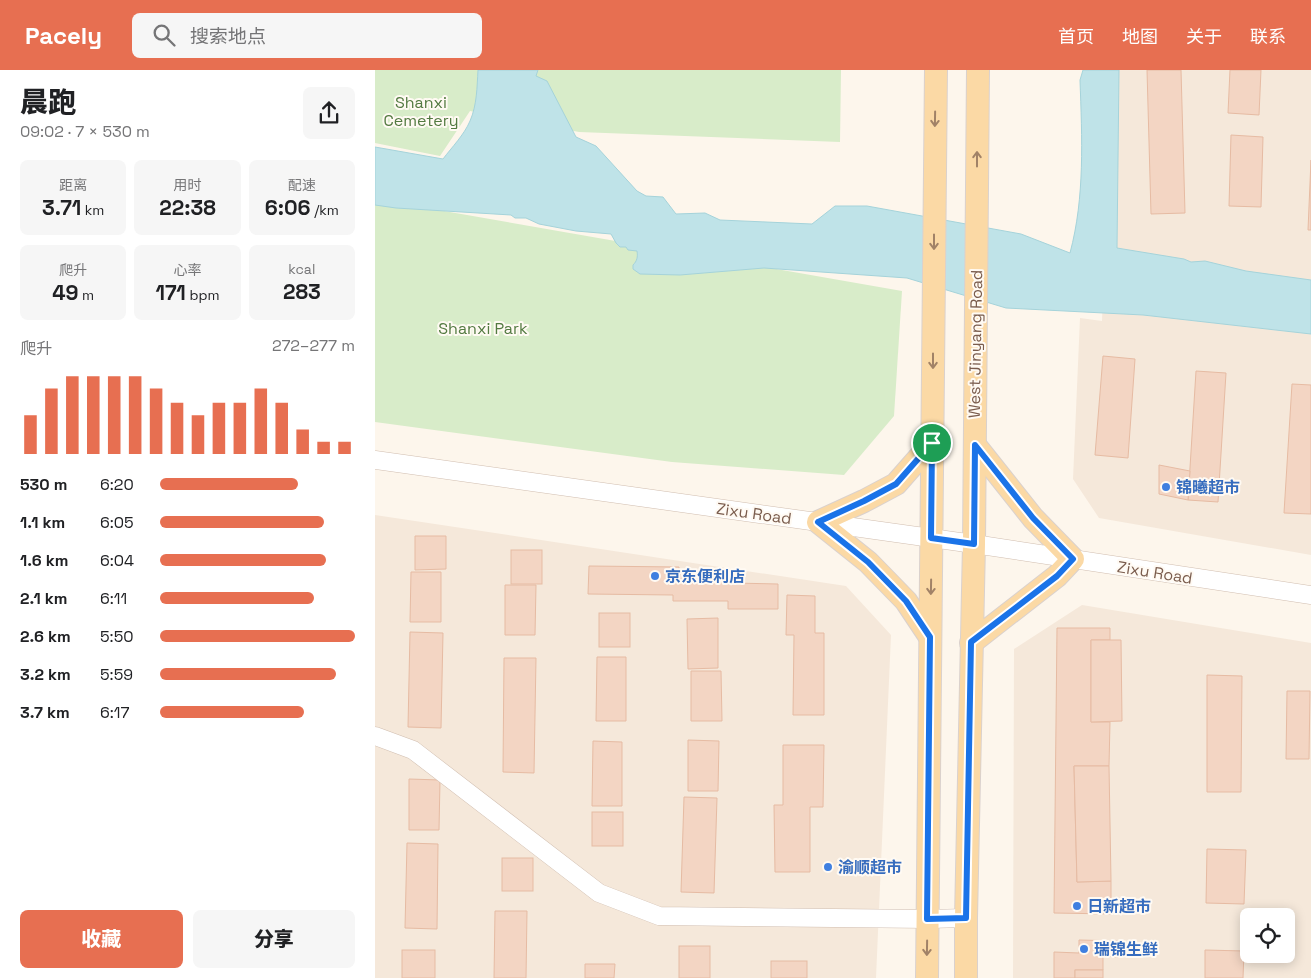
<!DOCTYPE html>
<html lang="zh">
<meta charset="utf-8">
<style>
:root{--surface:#fff;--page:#f6f6f6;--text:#202124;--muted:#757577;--accent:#e76f51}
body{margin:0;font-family:"Space Grotesk","Noto Sans SC",sans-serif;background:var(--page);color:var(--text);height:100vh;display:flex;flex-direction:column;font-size:19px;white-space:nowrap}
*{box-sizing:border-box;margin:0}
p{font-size:16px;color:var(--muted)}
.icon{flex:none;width:28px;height:28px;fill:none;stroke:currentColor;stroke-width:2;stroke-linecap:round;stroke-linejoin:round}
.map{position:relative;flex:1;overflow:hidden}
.sheet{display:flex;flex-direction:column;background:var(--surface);width:375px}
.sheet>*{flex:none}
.tools{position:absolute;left:865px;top:838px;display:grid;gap:10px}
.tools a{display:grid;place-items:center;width:55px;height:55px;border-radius:8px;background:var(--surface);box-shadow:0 2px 12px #0003;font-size:25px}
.pin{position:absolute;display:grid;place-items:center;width:42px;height:42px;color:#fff;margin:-21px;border:2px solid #fff;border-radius:50%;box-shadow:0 1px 5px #0007}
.round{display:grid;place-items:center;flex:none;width:52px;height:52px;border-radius:8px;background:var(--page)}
.summary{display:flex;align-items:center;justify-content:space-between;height:85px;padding:0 20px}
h1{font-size:28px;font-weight:800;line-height:38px}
.metrics{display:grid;grid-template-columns:repeat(3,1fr);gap:8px;height:85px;padding:5px 20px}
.metrics div{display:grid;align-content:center;border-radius:8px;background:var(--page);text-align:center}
.metrics b{font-size:21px;font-weight:800}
.metrics small{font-size:14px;font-weight:400}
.metrics p{font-size:14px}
.chart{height:140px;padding:10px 20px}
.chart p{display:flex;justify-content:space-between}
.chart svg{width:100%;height:90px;margin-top:5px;stroke:var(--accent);stroke-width:6}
.button{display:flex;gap:10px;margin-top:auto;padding:10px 20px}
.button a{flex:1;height:58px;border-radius:8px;background:var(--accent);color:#fff;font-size:20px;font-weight:800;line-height:58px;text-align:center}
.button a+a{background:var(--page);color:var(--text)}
ul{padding:0 20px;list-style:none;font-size:16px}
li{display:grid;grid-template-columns:80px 60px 1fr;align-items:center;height:38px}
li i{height:12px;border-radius:6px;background:var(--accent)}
header{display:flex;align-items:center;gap:30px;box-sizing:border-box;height:70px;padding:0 25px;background:var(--accent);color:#fff}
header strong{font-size:24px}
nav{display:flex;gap:28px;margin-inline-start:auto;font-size:18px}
.search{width:350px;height:45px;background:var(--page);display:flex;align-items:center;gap:12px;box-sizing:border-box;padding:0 18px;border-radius:8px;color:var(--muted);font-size:19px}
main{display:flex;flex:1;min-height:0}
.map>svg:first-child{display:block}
.residential{fill:#f5e8da;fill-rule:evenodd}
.green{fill:#d8ecc9}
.water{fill:#bfe3e8;stroke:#a5d3da}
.building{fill:#f3d5c3;stroke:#e6bba3}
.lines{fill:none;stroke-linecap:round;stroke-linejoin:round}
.minor-casing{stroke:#d1beb0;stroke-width:19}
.major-casing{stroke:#dad1cd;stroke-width:24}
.minor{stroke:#fff;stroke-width:18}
.major{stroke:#fbd9a5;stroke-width:22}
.oneway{stroke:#a18267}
.route-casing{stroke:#fff;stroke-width:10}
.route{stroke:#1a73e8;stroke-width:6}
.shop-dot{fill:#3f7fe0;stroke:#fffaf3;stroke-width:2}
.labels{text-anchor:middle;stroke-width:4;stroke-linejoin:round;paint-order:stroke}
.park-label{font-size:16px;fill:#537a41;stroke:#fffaf3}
.street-label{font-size:16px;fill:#7a5c4d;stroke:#fffaf3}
.shop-label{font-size:16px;font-weight:bold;fill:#366cbe;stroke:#fffaf3;text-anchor:start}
</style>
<header>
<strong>Pacely</strong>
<div class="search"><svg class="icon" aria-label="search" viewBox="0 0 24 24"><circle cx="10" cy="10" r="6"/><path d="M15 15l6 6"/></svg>搜索地点</div>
<nav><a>首页</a><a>地图</a><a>关于</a><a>联系</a></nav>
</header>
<main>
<section class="sheet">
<div class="summary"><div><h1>晨跑</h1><p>09:02 · 7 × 530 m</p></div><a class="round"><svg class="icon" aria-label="share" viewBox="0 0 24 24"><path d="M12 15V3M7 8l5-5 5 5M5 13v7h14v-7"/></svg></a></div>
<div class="metrics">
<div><p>距离</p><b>3.71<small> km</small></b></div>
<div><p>用时</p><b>22:38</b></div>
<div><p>配速</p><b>6:06<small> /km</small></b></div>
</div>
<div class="metrics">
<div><p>爬升</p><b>49<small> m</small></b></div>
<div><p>心率</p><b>171<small> bpm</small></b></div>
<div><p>kcal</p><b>283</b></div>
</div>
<div class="chart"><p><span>爬升</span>272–277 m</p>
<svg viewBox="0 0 160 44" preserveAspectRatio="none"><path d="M5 44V25M15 44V12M25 44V6M35 44V6M45 44V6M55 44V6M65 44V12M75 44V19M85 44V25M95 44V19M105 44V19M115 44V12M125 44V19M135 44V32M145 44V38M155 44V38"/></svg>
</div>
<ul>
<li><b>530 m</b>6:20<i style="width:71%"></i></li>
<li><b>1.1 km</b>6:05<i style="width:84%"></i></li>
<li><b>1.6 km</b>6:04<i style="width:85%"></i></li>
<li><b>2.1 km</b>6:11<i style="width:79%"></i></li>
<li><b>2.6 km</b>5:50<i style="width:100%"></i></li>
<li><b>3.2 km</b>5:59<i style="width:90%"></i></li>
<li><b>3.7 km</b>6:17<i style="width:74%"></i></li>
</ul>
<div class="button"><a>收藏</a><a>分享</a></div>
</section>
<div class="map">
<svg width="936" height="908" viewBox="0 0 936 908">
<rect width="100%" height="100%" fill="#fdf6ec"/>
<g class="residential">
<polygon points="736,0 936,0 936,485 724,448 698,409 705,248 727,251"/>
<polygon points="0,445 471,516 516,565 501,908 0,908"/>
<path d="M707,535L936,573V908H638L639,579ZM874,846H911V884H874Z"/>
</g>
<g class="green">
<polygon points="0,0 466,0 465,72 204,62 95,41 65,86 0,73"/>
<polygon points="0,129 527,221 519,346 469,405 297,392 0,352"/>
</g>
<path class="water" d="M103,0H163L161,6L172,11L201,67L221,76L262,121L271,126L288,127L301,144L330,143L345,150L437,154L460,136H492L646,164L695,183C710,127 707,68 705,10L708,0H744L742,178L809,189L816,192L830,191L871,201L936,210V264L768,245L631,238L532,208L389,198L305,205L265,204L258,199V195C262,191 263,187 262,181L253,180L251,177H245L241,173L236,164L201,161L164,154L151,148H140L136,145L21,138L0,135V77L68,89C77,77 89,65 95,51C102,35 102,17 103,0Z"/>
<g class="building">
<polygon points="772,0 806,0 810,143 776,144"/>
<polygon points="855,0 886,0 884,45 853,43"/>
<polygon points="856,65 888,67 886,137 854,136"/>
<polygon points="936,90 936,160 933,160"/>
<polygon points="728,286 760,289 753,388 720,385"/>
<polygon points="821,301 851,303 843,432 813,430"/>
<polygon points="917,314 936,315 936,444 909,443"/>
<polygon points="784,395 815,401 813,430 784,424"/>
<polygon points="40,466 71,466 71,499 40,500"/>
<rect x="136" y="480" width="31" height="34"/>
<polygon points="214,496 304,497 304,504 359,504 359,513 403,514 403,539 353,539 353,531 298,531 298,525 213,524"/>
<polygon points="36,502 66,502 66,552 35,552"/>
<polygon points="130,515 161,515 160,565 130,565"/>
<polygon points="412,525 440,526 440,563 449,563 449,645 418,645 419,565 411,565"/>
<rect x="224" y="543" width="31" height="34"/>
<polygon points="343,548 343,598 313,599 312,549"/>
<polygon points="682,558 735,558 735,570 716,570 716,652 735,652 734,696 699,696 702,812 736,811 736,844 679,843"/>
<polygon points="35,562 68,563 66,658 33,657"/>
<polygon points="716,570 746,570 747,651 716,652"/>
<polygon points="222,587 251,587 251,651 221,651"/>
<polygon points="129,588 161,588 159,703 128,702"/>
<polygon points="316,601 346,601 347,651 316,651"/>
<polygon points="832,605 867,606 866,722 832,722"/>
<polygon points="912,621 935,621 934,689 911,689"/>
<polygon points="313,670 344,671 343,721 313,721"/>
<polygon points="218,671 247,672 247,736 217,736"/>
<polygon points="408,675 449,675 448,737 435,737 435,802 400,802 399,735 408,735"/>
<polygon points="699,696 734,696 736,811 702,812"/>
<polygon points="34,709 65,710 64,760 34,760"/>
<polygon points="309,727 342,728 339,823 306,822"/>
<rect x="217" y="742" width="31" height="34"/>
<polygon points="32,773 63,774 62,859 30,858"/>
<polygon points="832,779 871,780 869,834 831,833"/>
<rect x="127" y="788" width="31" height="33"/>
<polygon points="120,841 152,841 151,908 119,908"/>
<polygon points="704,870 744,871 743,887 728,886 728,900 700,900 700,908 679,908 679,882 704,883"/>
<rect x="304" y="876" width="31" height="32"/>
<rect x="27" y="880" width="33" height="28"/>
<polygon points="830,880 869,881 868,908 830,908"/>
<rect x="396" y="891" width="36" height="17"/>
<polygon points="210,894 240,894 239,908 210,908"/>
<rect x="700" y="900" width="28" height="8"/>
</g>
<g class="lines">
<g class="minor-casing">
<g id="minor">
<polyline points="0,390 599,474 936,525"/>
<polyline points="0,666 38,680 224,823 284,846 553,849 591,848"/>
</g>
</g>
<g class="major-casing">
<g id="major">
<polyline points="555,567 531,531 493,492 443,452 489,431 521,414 557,373"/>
<polyline points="596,573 682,506 698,489 658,448 600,375"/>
<polyline points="552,908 561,0"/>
<polyline points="591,908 591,848 599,474 603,0"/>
</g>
</g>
<use href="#minor" class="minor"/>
<use href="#major" class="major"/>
</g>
<defs><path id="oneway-shaft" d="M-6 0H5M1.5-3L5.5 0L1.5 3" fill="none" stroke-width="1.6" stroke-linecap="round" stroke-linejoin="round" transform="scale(1.25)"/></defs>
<g class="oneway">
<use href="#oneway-shaft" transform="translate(560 49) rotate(91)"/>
<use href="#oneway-shaft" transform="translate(602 89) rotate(-90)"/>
<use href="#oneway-shaft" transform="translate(559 172) rotate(90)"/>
<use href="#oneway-shaft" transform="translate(558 291) rotate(90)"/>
<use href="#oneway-shaft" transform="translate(556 517) rotate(91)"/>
<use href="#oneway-shaft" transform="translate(552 878) rotate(91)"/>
</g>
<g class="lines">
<g class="route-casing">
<polygon id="route" points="557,373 556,468 599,474 600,375 658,448 698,489 682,506 596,572 591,848 552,849 555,567 531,531 493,492 443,452 489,431 521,414"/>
</g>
<use href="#route" class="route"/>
</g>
<g class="shop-dot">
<circle cx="791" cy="417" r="5"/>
<circle cx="280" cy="506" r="5"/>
<circle cx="453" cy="797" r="5"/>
<circle cx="702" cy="836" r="5"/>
<circle cx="709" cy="879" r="5"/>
</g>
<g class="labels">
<g class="park-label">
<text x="46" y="38">Shanxi<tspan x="46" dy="18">Cemetery</tspan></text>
<text x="108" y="264">Shanxi Park</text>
</g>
<g class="street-label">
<text transform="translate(600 274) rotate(-89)" y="6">West Jinyang Road</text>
<text transform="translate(379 443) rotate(8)" y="6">Zixu Road</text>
<text transform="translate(780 502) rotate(9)" y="6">Zixu Road</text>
</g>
<g class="shop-label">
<text x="801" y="423">锦曦超市</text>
<text x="290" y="512">京东便利店</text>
<text x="463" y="803">渝顺超市</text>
<text x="712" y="842">日新超市</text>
<text x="719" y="885">瑞锦生鲜</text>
</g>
</g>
</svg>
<div class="tools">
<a><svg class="icon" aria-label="locate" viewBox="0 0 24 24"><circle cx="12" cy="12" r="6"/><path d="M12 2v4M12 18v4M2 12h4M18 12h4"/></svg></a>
</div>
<div class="pin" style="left:557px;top:373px;background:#1e9e55"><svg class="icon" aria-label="arrive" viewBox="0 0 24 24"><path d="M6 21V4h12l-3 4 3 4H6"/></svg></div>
</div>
</main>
